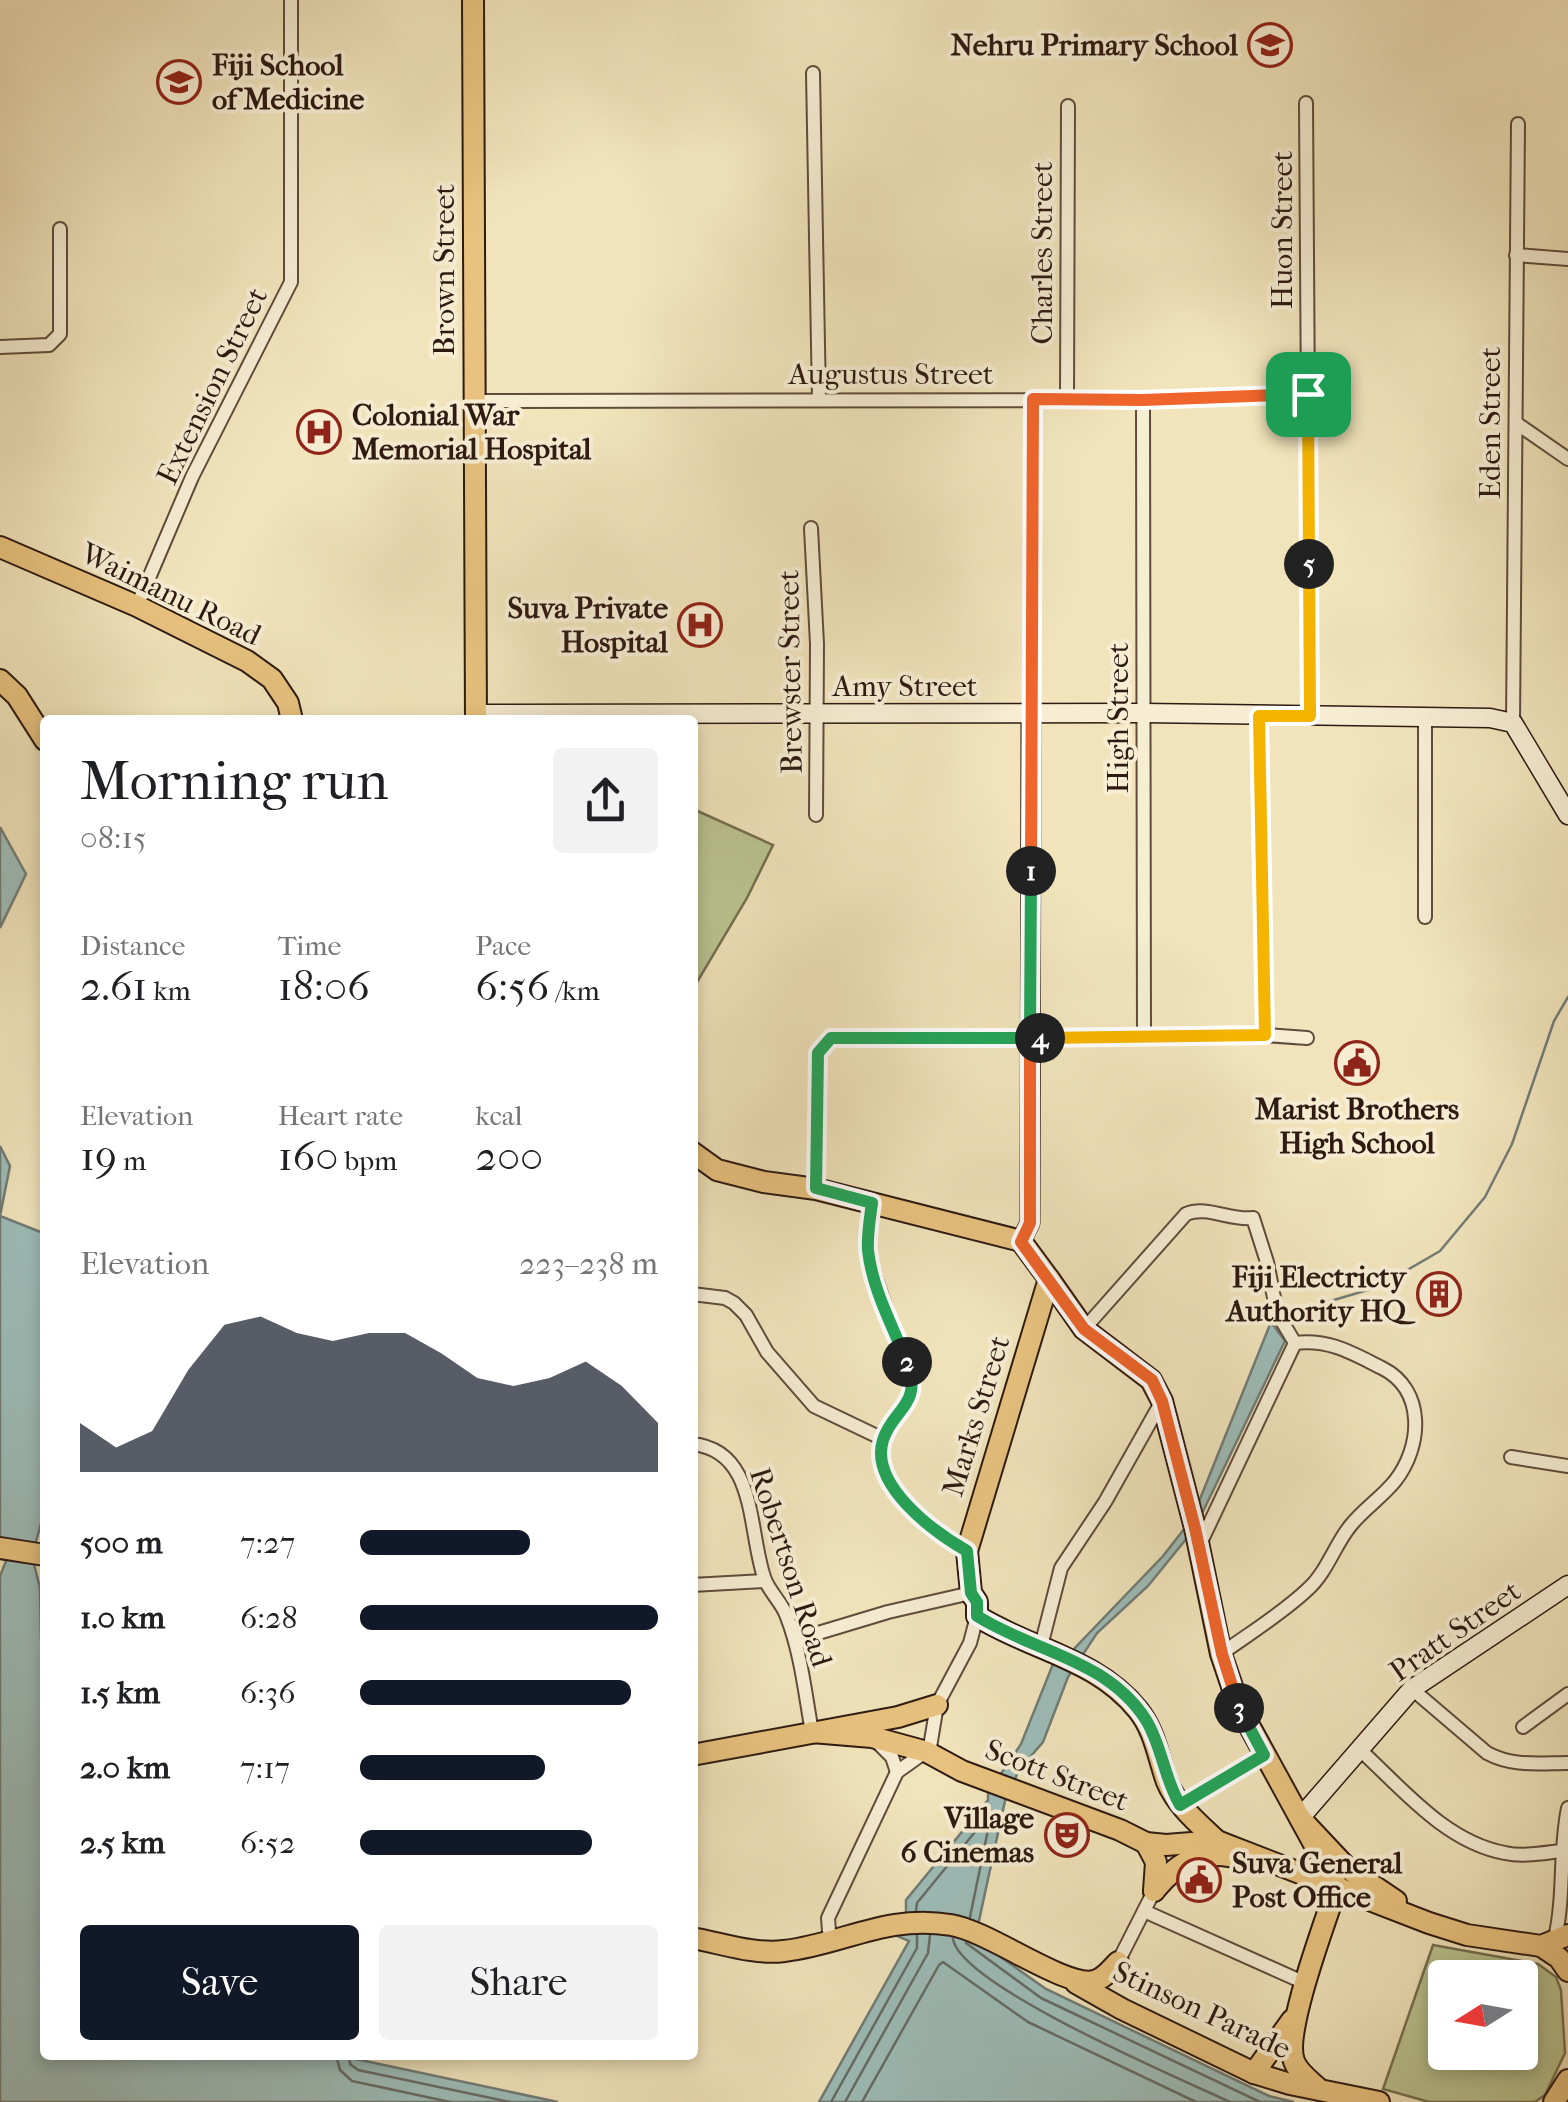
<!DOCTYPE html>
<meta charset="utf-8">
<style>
:root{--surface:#fff;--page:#f2f2f2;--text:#202124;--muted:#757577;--accent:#111827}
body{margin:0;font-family:"IM FELL French Canon",serif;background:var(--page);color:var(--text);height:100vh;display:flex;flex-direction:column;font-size:38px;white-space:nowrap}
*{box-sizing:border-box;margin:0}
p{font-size:32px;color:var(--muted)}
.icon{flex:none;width:55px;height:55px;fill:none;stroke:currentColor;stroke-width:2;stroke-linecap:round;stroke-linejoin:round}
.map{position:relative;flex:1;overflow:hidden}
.drawer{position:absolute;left:40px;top:715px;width:658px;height:1345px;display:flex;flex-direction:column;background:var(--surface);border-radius:10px;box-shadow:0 5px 15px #0003}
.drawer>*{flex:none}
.needle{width:65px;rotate:259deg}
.tools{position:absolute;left:1428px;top:1960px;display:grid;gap:20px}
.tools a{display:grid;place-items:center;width:110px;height:110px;border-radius:10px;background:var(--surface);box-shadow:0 5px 15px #0003;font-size:50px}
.pin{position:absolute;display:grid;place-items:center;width:85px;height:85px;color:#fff;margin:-42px;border-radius:20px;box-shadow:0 5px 15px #0006}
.km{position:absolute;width:50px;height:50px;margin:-25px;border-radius:50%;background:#222;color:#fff;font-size:28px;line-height:50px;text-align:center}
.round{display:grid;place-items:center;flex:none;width:105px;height:105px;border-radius:10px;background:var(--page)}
.headline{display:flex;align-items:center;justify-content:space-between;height:170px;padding:0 40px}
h1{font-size:55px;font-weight:600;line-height:75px}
.metrics{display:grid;grid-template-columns:repeat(3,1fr);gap:15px;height:170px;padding:10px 40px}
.metrics div{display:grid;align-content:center}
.metrics b{font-size:42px;font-weight:600}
.metrics small{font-size:28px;font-weight:400}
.metrics p{font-size:28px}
.chart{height:280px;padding:20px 40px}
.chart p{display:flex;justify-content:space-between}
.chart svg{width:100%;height:180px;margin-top:10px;fill:var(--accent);opacity:.7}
.cta{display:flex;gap:20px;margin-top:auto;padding:20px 40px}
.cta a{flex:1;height:115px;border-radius:10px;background:var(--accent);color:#fff;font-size:40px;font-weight:600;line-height:115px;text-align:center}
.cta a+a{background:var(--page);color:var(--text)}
ul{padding:0 40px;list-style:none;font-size:32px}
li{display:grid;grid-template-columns:160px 120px 1fr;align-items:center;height:75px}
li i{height:25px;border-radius:12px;background:var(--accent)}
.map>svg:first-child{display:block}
.green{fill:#bac490;stroke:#746f51;stroke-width:2.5;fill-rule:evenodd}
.water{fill:#9dbdb9;stroke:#717c76;stroke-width:2.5}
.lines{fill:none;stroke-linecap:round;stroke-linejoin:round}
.shore{stroke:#666c66;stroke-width:2.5}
.stream{stroke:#717c76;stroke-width:2.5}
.minor-casing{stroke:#5f4c3c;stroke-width:16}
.secondary-casing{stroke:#2e1a12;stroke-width:21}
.primary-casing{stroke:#2e1a12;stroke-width:24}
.trunk-casing{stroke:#2e1a12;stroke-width:24}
.minor{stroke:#f6edd3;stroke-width:12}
.secondary{stroke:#f6edd3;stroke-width:18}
.primary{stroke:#e8c27e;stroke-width:20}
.trunk{stroke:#e8c27e;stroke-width:20}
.split-1-casing{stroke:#fff;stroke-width:20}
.split-2-casing{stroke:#fff;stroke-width:20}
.split-3-casing{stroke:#fff;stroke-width:20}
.split-4-casing{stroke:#fff;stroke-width:20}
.split-5-casing{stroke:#fff;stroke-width:20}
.split-6-casing{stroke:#fff;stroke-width:20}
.split-1{stroke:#f0652b;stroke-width:12}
.split-2{stroke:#22a559;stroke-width:12}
.split-3{stroke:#22a559;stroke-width:12}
.split-4{stroke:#f0652b;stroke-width:12}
.split-5{stroke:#f5b400;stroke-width:12}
.split-6{stroke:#f5b400;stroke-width:12}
.labels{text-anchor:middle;stroke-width:8;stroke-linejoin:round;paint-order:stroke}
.poi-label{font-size:30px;font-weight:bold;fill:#2e1a12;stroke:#f6edd3;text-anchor:end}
.street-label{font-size:30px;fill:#2e1a12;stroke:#f6edd3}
</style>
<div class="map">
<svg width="1568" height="2102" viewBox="0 0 1568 2102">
<rect width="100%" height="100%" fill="#f1e4bb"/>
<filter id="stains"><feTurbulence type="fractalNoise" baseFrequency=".002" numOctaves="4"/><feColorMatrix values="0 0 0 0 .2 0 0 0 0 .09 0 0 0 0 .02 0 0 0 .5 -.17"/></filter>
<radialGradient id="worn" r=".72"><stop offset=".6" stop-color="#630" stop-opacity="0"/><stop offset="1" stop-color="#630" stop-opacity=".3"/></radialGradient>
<g class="green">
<polygon points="693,809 773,845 747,898 693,989"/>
<path d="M1433,1945L1538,1964L1556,1977L1561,1990L1565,2053L1545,2095L1535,2102H1429L1383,2089ZM1445,1978H1520V2052H1445Z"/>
</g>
<g class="water">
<polygon points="0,827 26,874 0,928"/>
<polygon points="0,1146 10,1166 0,1216 43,1233 45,1253 45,1509 32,1556 40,1588 41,1639 45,1646 45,2055 337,2055 558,2102 0,2102 0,1576 6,1561 0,1556"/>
<polygon points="1271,1322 1285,1341 1195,1528 1148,1586 1097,1633 1068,1677 1043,1742 1019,1770 1005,1801 975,1939 1046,1989 1269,2096 1294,2102 819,2102 909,1941 897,1936 896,1916 906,1914 906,1900 988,1800 988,1793 1021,1744 1053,1664 1069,1654 1163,1556 1192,1519"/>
</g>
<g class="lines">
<g class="shore">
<polyline points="916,1911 917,1903 979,1827 984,1825 988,1830 970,1917"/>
<path d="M953,1939C961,1986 1181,2079 1230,2102"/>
<polyline points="966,1943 1041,1998 1260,2102"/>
<polyline points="336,2055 340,2070 352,2081 450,2102"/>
<polyline points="349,2055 350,2064 358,2070 510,2102"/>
<polyline points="831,2102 917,1948 917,1936"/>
<polyline points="845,2102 928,1953 930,1935"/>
<polyline points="862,2102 939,1965 943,1962 1028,2022 1196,2102"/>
</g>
<polyline class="stream" points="1287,1324 1310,1307 1378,1287 1440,1251 1485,1197 1512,1144 1554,1021 1568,997"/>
<g class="minor-casing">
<g id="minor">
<polyline points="813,73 819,399"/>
<polyline points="1306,103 1310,716"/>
<polyline points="1516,255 1568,259"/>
<polyline points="0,347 49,345 60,334 60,229"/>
<polyline points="1067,400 1068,106"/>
<polyline points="1143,400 1144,1036"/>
<polyline points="474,401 1143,400 1308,394"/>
<polyline points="1516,423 1568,459"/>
<polyline points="811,528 817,644 816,815"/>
<polyline points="137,606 192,477 291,282 291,0"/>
<polyline points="1031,713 1033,399"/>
<polyline points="1259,715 1265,1035"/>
<polyline points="1425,717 1425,917"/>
<polyline points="1513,723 1518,124"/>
<polyline points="816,1189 818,1053 831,1038 1265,1035 1307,1038"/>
<path d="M872,1203L868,1249L871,1265L912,1383C907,1410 891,1418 883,1439C866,1484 934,1532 967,1551"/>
<polyline points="692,1294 725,1298 734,1303 746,1315 767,1352 814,1406 883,1439"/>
<path d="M1084,1329L1186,1214C1207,1205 1230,1221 1253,1218L1267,1262L1277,1313L1295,1343"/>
<path d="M692,1444C757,1450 748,1530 764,1577C768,1591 782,1602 787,1617C801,1653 805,1693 812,1732"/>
<polyline points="1511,1457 1568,1466"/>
<polyline points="1200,1544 1295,1343"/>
<polyline points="692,1585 764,1581"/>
<polyline points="795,1640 888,1612 971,1593"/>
<polyline points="1041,1646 1061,1568 1105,1502 1162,1401"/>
<path d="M1221,1654C1250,1633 1283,1613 1308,1589C1327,1572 1335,1544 1351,1525C1364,1509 1382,1497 1395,1481C1422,1447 1426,1390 1382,1368C1352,1353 1330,1339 1295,1343"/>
<path d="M1412,1689L1487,1753C1513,1767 1539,1763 1568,1763"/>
<polyline points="1523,1727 1568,1694"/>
<polyline points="877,1742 892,1757 897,1772"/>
<path d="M1358,1748C1402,1788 1445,1842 1505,1853C1523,1857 1543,1853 1561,1851"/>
<polyline points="929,1753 937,1705 970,1643 977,1616"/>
<polyline points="1180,1805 1264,1755"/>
<polyline points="1144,1911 1305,1983"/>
<polyline points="829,1931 828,1918 897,1772 925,1752"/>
<path d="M1555,1938C1565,1895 1559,1852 1568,1808"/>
<polyline points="1118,1962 1154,1891"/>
</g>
</g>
<g class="secondary-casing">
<g id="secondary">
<polyline points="477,714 1143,713 1490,718 1513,723 1568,815"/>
<polyline points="1021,1241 1030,1223 1031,713"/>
<polyline points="1300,1818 1412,1689 1568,1585"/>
</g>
</g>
<g class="primary-casing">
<g id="primary">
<polyline points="473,0 476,720"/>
<polyline points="0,547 137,606 247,661 272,679 288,703 292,720"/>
<path d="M692,1152L717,1170L764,1182L816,1189L1021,1241L1049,1279L967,1551L971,1593L977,1602V1616C1031,1650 1096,1658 1138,1710C1155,1731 1158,1757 1167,1782C1177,1806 1198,1823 1217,1841"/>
<path d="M1049,1279L1084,1329L1151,1380L1162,1401L1195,1528L1221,1654L1239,1707L1337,1886C1326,1920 1283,2032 1294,2061C1298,2073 1311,2081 1320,2090"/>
<polyline points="0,1548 45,1555"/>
<path d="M1154,1891C1185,1854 1205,1848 1253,1861"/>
<polyline points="1254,2073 1292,2020"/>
</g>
</g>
<g class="trunk-casing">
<g id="trunk">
<polyline points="0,680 17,696 45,740"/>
<polyline points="812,1732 872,1737 927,1752 962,1771 1120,1830 1146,1843 1166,1845 1217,1841 1429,1923 1467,1935 1541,1946 1559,1958 1568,1971"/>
<polyline points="692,1755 898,1717 937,1705"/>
<polyline points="1300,1818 1347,1868 1396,1901"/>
<polyline points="1146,1843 1156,1862 1154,1891"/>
<path d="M692,1938C721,1943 755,1955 784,1951C844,1944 886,1914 951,1925C989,1931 1065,1988 1094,1981C1104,1979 1111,1969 1118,1962"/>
<polyline points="1541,1946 1568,1935"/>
<polyline points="1076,1983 1122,2009 1254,2073 1290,2084 1379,2102"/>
<polyline points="1554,2102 1568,2080"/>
</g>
</g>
<use href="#minor" class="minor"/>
<use href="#secondary" class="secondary"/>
<use href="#primary" class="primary"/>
<use href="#trunk" class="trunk"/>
</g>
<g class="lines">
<g class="split-1-casing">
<polyline id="split-1" points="1031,871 1033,399 1143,400 1308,394"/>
</g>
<g class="split-2-casing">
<path id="split-2" d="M907,1362C893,1327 872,1289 868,1250C867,1235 870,1218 872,1203L816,1188L818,1053L831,1038H1030L1031,871"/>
</g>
<g class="split-3-casing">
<path id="split-3" d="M907,1362C923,1406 893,1408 883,1440C869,1485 934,1532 967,1551L971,1593L977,1602V1616C1034,1652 1107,1659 1146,1720C1162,1746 1164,1778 1180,1805L1264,1755L1239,1708"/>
</g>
<g class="split-4-casing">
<polyline id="split-4" points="1040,1038 1030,1038 1030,1223 1021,1242 1084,1329 1152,1380 1162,1401 1195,1528 1222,1654 1239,1708"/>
</g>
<g class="split-5-casing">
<polyline id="split-5" points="1040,1038 1265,1035 1259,716 1310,716 1309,564"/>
</g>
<g class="split-6-casing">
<polyline id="split-6" points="1308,394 1309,564"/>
</g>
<use href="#split-1" class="split-1"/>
<use href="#split-2" class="split-2"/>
<use href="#split-3" class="split-3"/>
<use href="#split-4" class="split-4"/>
<use href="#split-5" class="split-5"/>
<use href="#split-6" class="split-6"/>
</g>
<defs>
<g id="school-ring" transform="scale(2.25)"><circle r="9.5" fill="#f6edd3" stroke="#8f2418" stroke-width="1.5"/><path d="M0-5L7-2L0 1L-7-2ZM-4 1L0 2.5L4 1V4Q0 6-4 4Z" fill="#8f2418"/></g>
<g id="university-ring" transform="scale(2.25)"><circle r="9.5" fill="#f6edd3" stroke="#8f2418" stroke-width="1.5"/><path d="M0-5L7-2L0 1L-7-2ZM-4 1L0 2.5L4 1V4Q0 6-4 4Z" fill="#8f2418"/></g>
<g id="hospital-ring" transform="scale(2.25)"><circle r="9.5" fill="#f6edd3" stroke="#8f2418" stroke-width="1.5"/><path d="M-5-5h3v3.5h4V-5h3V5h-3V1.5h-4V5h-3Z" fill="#8f2418"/></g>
<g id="civic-ring" transform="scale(2.25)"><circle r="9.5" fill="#f6edd3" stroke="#8f2418" stroke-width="1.5"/><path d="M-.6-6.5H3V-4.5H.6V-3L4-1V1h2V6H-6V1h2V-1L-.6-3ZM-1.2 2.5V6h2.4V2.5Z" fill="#8f2418"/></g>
<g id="building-ring" transform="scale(2.25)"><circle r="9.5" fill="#f6edd3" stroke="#8f2418" stroke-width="1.5"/><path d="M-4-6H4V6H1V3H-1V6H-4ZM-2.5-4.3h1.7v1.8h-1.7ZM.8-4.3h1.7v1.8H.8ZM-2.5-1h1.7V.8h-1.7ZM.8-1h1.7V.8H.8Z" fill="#8f2418"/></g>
<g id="theatre-ring" transform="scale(2.25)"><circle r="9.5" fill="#f6edd3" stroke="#8f2418" stroke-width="1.5"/><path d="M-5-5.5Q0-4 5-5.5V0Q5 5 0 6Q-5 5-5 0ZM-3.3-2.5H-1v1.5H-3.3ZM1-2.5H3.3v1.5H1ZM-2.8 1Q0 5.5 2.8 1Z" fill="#8f2418"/></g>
</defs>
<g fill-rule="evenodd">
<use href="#school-ring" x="1270" y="45"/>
<use href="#university-ring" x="179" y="82"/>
<use href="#hospital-ring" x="319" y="432"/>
<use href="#hospital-ring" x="700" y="625"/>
<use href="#civic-ring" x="1357" y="1063"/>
<use href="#building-ring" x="1439" y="1294"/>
<use href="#theatre-ring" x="1067" y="1835"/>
<use href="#civic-ring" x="1199" y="1880"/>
</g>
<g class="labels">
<g class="poi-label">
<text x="1238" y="55">Nehru Primary School</text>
<text x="212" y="75" text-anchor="start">Fiji School<tspan x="212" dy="34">of Medicine</tspan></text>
<text x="352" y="425" text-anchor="start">Colonial War<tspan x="352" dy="34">Memorial Hospital</tspan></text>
<text x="668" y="618">Suva Private<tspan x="668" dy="34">Hospital</tspan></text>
<text x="1357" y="1119" text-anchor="middle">Marist Brothers<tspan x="1357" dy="34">High School</tspan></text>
<text x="1406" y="1287">Fiji Electricty<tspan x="1406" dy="34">Authority HQ</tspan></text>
<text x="1034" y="1828">Village<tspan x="1034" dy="34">6 Cinemas</tspan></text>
<text x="1232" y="1873" text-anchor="start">Suva General<tspan x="1232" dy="34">Post Office</tspan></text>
</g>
<g class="street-label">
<text transform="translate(1282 230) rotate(-90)" y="10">Huon Street</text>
<text transform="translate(1042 253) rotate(-90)" y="10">Charles Street</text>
<text transform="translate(444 270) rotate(-90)" y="10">Brown Street</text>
<text x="891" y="384">Augustus Street</text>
<text transform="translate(212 386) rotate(-64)" y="10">Extension Street</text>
<text transform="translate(1490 423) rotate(-90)" y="10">Eden Street</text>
<text transform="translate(171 594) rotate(26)" y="10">Waimanu Road</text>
<text transform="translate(790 672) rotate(-91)" y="10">Brewster Street</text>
<text x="905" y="696">Amy Street</text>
<text transform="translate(1118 718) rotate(-90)" y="10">High Street</text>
<text transform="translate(976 1416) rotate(-73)" y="10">Marks Street</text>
<text transform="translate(791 1567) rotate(72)" y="10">Robertson Road</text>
<text transform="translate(1455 1631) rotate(-35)" y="10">Pratt Street</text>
<text transform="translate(1057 1775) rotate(21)" y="10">Scott Street</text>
<text transform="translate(1202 2010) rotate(25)" y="10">Stinson Parade</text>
</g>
</g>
<rect width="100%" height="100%" filter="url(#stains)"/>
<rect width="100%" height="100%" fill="url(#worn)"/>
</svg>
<div class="tools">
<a><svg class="needle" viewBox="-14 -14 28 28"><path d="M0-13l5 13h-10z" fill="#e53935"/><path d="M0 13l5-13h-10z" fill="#757577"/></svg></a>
</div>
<div class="pin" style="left:1308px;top:394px;background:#1e9e55"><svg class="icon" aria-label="arrive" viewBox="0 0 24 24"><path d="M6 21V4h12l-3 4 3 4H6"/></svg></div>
<b class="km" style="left:1031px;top:871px">1</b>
<b class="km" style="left:907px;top:1362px">2</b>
<b class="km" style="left:1239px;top:1708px">3</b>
<b class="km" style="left:1040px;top:1038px">4</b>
<b class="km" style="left:1309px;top:564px">5</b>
<section class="drawer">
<div class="headline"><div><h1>Morning run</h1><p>08:15</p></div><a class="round"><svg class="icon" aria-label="share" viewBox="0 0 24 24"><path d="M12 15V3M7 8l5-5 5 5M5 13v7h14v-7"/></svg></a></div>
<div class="metrics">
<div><p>Distance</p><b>2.61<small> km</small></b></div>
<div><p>Time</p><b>18:06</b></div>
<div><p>Pace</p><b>6:56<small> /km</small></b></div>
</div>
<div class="metrics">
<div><p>Elevation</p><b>19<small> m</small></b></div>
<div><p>Heart rate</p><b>160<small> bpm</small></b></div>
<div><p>kcal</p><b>200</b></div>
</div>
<div class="chart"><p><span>Elevation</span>223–238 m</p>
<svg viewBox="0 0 160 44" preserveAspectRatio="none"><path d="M0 44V32L10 38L20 34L30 19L40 8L50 6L60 10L70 12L80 10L90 10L100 15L110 21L120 23L130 21L140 17L150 23L160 32V44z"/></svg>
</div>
<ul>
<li><b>500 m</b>7:27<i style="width:57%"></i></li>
<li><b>1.0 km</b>6:28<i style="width:100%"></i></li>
<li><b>1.5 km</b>6:36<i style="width:91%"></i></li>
<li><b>2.0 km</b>7:17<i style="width:62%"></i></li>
<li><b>2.5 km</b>6:52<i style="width:78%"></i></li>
</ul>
<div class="cta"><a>Save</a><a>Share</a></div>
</section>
</div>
